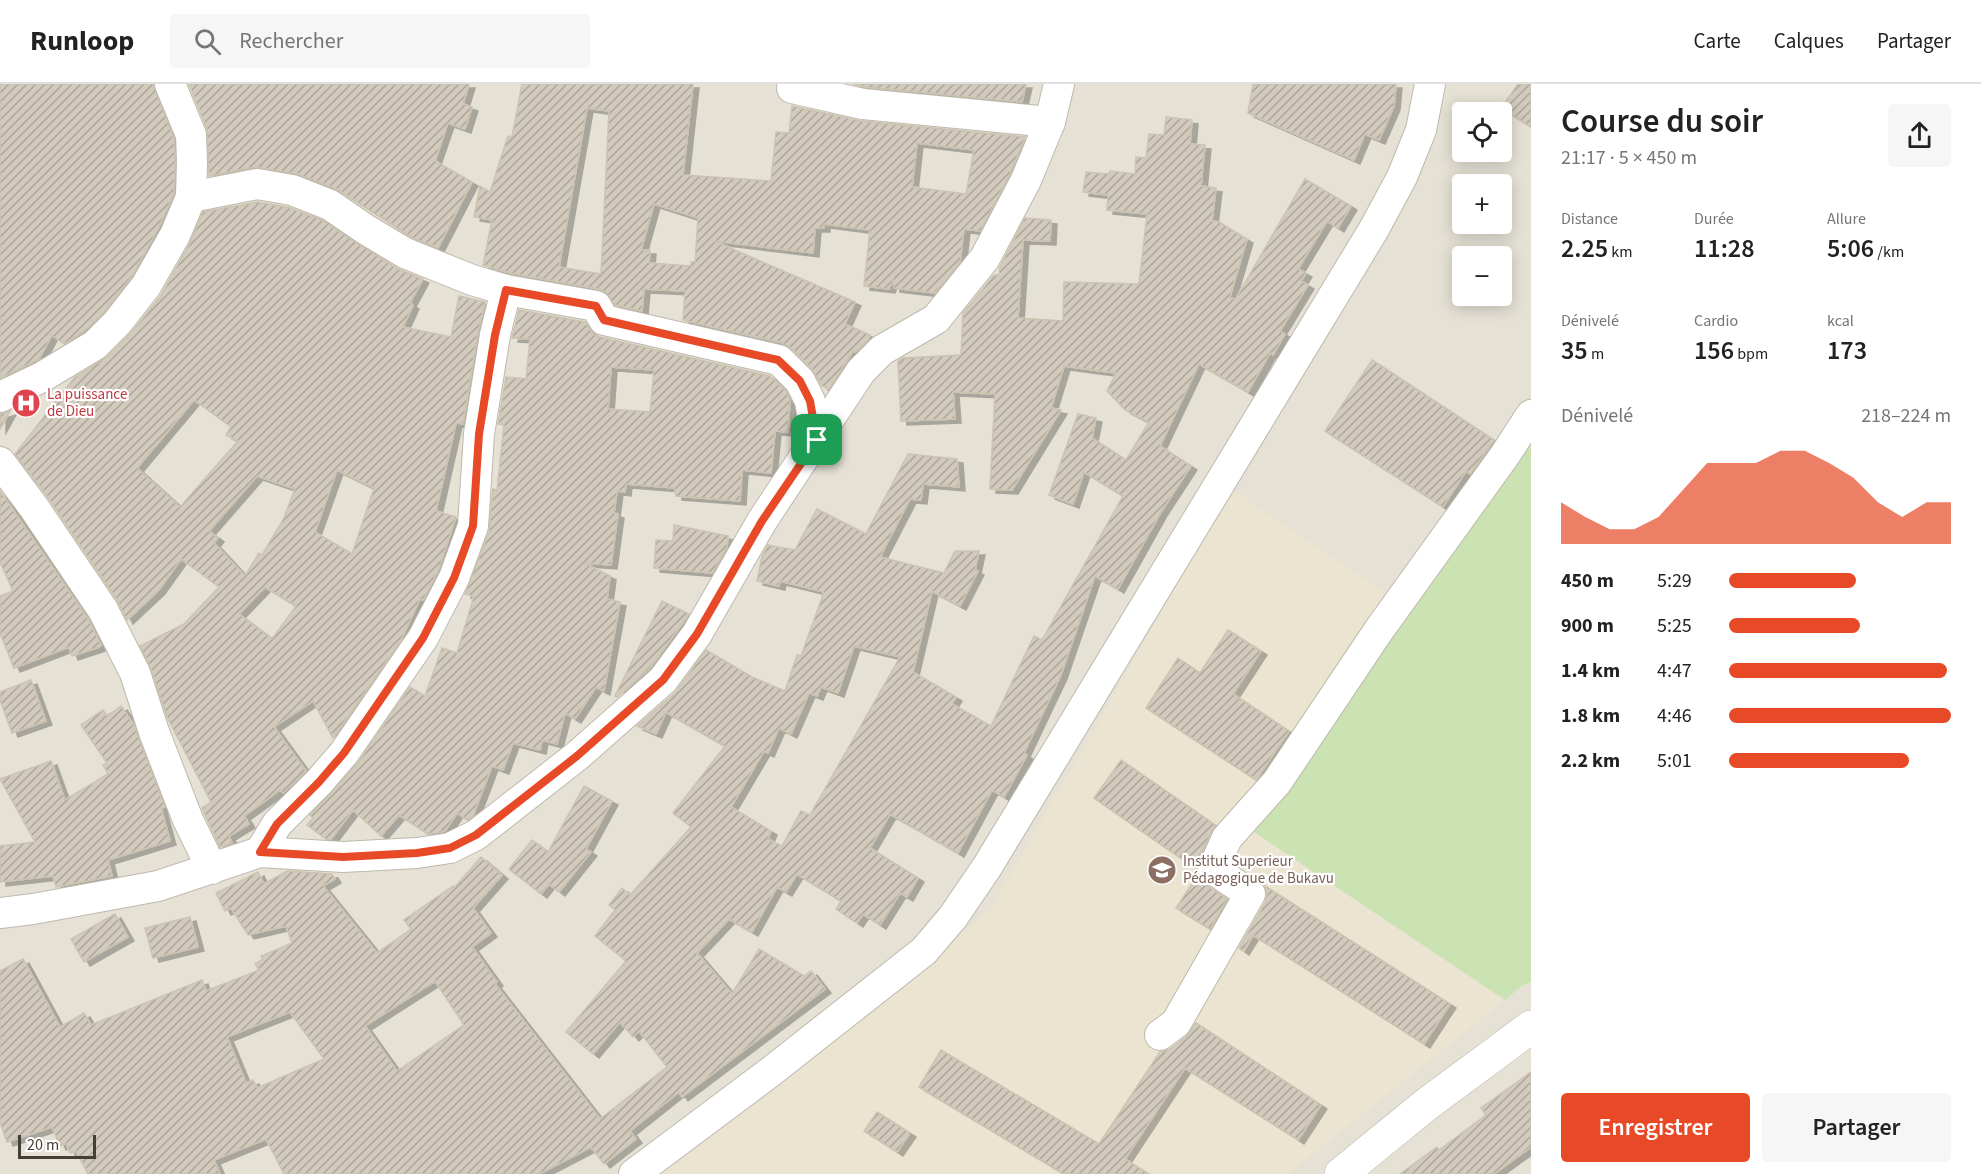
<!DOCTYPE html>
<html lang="fr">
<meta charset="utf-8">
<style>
:root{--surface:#fff;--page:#f6f6f6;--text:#222;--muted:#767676;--line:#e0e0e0;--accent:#e84a27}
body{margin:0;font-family:"Source Sans 3",sans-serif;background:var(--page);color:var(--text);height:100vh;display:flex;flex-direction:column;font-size:22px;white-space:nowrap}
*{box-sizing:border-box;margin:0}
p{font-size:20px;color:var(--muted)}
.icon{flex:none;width:33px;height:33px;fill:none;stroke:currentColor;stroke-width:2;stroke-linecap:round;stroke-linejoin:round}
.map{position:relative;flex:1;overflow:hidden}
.side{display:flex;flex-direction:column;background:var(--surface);width:450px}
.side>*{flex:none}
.controls{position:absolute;left:1452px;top:18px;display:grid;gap:12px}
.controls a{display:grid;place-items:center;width:60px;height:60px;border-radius:6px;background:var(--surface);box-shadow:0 3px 15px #0003;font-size:30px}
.scale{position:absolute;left:18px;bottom:15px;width:78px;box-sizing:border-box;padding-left:6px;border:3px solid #443f36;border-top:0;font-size:16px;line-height:21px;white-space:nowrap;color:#443f36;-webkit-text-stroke:4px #fff;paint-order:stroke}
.pin{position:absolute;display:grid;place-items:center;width:51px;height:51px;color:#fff;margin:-26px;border-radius:12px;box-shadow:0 3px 9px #0006}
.round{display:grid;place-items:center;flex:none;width:63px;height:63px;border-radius:6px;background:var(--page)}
.summary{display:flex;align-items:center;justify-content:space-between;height:102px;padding:0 30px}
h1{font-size:33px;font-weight:600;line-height:45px}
.stats{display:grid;grid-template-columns:repeat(3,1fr);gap:9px;height:102px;padding:6px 30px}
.stats div{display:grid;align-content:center}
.stats b{font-size:26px;font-weight:600}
.stats small{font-size:16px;font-weight:400}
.stats p{font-size:16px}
.chart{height:168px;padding:12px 30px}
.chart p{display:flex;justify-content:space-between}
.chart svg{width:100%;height:108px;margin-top:6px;fill:var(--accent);opacity:.7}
.button{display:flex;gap:12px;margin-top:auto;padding:12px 30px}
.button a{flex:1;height:69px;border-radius:6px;background:var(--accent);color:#fff;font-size:24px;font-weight:600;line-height:69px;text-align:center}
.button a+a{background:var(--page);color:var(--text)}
ul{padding:0 30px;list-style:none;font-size:20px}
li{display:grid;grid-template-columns:96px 72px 1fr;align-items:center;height:45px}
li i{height:15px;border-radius:8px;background:var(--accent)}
header{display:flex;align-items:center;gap:36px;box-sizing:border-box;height:84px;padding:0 30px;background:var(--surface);border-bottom:2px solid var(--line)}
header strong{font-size:28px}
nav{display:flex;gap:33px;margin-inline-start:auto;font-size:21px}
.search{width:420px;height:54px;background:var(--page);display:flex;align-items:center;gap:15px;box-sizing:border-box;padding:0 21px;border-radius:6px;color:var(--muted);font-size:22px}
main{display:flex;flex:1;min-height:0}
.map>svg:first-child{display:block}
.residential{fill:#e5e1d5;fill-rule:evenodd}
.education{fill:#eae4d1}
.green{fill:#cbe3b2}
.building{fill:url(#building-hatch);stroke:#ccc3b1;stroke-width:1.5;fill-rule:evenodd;filter:url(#shadow)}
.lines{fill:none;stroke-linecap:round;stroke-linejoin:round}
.minor-casing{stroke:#bfb9ad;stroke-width:32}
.tertiary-casing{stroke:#bfb9ad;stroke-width:34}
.minor{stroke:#fff;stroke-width:30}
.tertiary{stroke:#fff;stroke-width:33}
.route-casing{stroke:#fff;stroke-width:12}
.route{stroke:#e84a27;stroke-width:8}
.labels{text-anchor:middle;stroke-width:4.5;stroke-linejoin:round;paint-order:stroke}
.health-label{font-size:15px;fill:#be3a42;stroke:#fff;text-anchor:start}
.education-label{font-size:15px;fill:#785e54;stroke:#fff;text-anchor:start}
</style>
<header>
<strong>Runloop</strong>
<div class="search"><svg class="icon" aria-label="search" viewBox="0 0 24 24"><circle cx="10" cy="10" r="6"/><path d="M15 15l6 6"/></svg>Rechercher</div>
<nav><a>Carte</a><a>Calques</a><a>Partager</a></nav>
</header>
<main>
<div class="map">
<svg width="1531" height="1090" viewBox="0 0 1531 1090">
<defs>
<pattern id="building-hatch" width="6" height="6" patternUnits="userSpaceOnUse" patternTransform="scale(1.5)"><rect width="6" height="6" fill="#d2cbbd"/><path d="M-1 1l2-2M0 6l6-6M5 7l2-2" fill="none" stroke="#aca69a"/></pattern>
<filter id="shadow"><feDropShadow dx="6" dy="4" stdDeviation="0" flood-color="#0004"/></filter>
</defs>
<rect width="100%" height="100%" fill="#f2efe6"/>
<path class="residential" d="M0,0H1531V1090H0ZM1462,28H1502V68H1462ZM1462,100H1502V140H1462ZM1462,172H1502V212H1462Z"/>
<polygon class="education" points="1232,405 1401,520 1252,746 1505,916 1288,1090 660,1090 991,825"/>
<polygon class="green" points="1531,331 1531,898 1523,901 1505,916 1251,746"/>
<g class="building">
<polygon points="0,0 153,0 174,55 175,78 174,109 159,143 132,192 104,228 84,247 64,260 52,251 39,275 0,294"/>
<polygon points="189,0 469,0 463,20 472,23 465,45 448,39 435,77 472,98 438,164 413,154 337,105 298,90 254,83 209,92 207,45"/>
<path d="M522,0H693L683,91L771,97L776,48L789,49L792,22L861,37L1025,53L1010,90L980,147L964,145L960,178L935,209L894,204L893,196L889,205L864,202L870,146L824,140V144H815L813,169L714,157L855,218L845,240L870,251L868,256L855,268L853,267L829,305L822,302L812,285L791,264L783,259L683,236L685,207L644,205L642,227L615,221L606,208L599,205L510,189L483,181L492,136L474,133L480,102L490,108L508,52L512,53ZM587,24L609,27L601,190L559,183ZM917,59L974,66L966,110L912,103ZM654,120L698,134L695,178H691V182L649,179L650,166H641Z"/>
<polygon points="853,0 1026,0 1022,18 866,3"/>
<polygon points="1253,0 1396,0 1394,22 1379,56 1365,50 1354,76 1248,29"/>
<polygon points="1518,0 1531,0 1531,43 1501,24"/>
<path d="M1166,33L1192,36L1190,60L1205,61L1201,102L1216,104L1212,137L1219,138L1247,155L1230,213L1235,216L1305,95L1351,122L1338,144L1327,137L1298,185L1306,189L1301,197L1308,201L1280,247L1285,250L1273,271L1270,269L1248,308L1199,280L1160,362L1191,382L1161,428L1118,505L1095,492L1061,591L1024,669L1027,671L1004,713L992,706L958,769L890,730L870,764L918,794L907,813L900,809L880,841L863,830L857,839L836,825L841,817L797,790L786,808L777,803L752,848L729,835L697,869L732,910L759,865L804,892L811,887L825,905L682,1013L679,1008L630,1047L636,1055L604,1080L591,1063L539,1090H284L266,1055L214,1076L220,1090H88L76,1067L70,1069L66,1059L60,1062L52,1043L7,1058L0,1038V887L23,875L60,943L84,929L91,941L202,896L206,907L259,886L255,880L263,875L261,872L292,859L286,842L248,851L231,824L225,827L216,809L258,788L264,800L287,787L332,790L335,795L323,802L377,869L411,845L404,836L453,802L454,804L481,773L502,791L473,824L491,849L472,863L497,898L495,900L600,1035L667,983L639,947L633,953L620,938L593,970L566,948L626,877L595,852L615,826L609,821L622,804L630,811L691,743L673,729L725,662L666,628L656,650L637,642L675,609L706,566L752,593L785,607L797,571L801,572L824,508L780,497L779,502L757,497L762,472L768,461L795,466L817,425L866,450L908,370L957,375L959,403L923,400L921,416L910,415L880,473L944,489L955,467H979L975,486L978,487L960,522L932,507L913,588L956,613L952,620L991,642L1034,552L1042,556L1123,412L1084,388L1073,420L1049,411L1078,330L1096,334L1092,354L1126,376L1149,338L1125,326L1107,307L1116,289L1064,282L1051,324L1061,326L1012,406L990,405L995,310L953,308L955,335L901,337L898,277L903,274L961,271L963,229L994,191H999L1000,183L1025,134L1051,136L1050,157L1023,156L1018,234L1063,237L1064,198L1139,200L1147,130L1107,126L1108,111L1083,108L1086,88L1109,90L1110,87L1135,90L1136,73L1146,74L1149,50L1164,51ZM854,562L900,573L810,731L801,727L782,762L768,755L771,747L731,723L764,667L768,669L779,644L791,650L809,609L817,612L821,603L838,609ZM435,897L464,941L397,987L365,942ZM290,928L324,975L257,1004L253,996L246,999L227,953Z"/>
<path d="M257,118L287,123L322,136L396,184L423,195L410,219L413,221L403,243L451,253L459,212L485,218L478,248L463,340L456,339L436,427L456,433L438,487L423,516L420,515L400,558L333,654L313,617L274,643L306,687L283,709L280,706L244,732L249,740L229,752L232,759L220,763L202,724L211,718L167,633L151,584L140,562L184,540L219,503L181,475L159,506L127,536L117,516L49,415L15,370L74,294L107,273L130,250L160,213L190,159L203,128ZM194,316L231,343L226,351L238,357L180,423L137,384ZM337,386L374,404L352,470L315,448ZM257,392L295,405L283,436L262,471L259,469L245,492L214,459L218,454L209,447ZM265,503L296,522L272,555L239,530Z"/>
<path d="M519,226L585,238L593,250L600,253L770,292L786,307L790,316L788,348L775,347L771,389L742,386L740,417L676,412L675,404L626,400L625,408L617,407L614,429L618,430L611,481L584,479L610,492L607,515L620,518L604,607L596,603L575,635L565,629L557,660L542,656L540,666L513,659L503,686L492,682L473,732L468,736L457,729L445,747L428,750L399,731L381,752L353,726L331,755H326L307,741L313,734L310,731L357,680L410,603L425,612L442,564L457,569L474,512L465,510L489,448L493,405L497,406L504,341L498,340L506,293L526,295L530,255L512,254ZM611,283L654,286L650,328L608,325Z"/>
<polygon points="1372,276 1494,356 1470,390 1466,387 1443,423 1325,347"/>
<polygon points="10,327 0,345 0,330"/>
<polygon points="0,407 88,535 101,561 99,563 72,572 69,563 14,584 0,549 0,512 13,507 0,478"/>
<polygon points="674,441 728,452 727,463 712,489 654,484 656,456 673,457"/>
<polygon points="662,517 689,530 650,584 617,613 615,612"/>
<polygon points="1228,546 1261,567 1233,610 1289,647 1256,696 1146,624 1178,574 1200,589"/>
<polygon points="31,596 46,637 12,649 0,616 0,608"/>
<polygon points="121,622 134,641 165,723 161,724 170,757 108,776 112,792 56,803 53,792 0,798 0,762 35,758 0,695 51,677 65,716 108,690 103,681 107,679 81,641 103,626 107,632"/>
<polygon points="1121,676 1215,741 1197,778 1196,785 1094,714"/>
<polygon points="584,702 612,717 586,765 591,768 559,808 549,800 541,810 509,785 532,756 548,768"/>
<polygon points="1197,792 1203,799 1227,815 1210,845 1176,824"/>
<polygon points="1265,802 1450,920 1424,960 1253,851 1243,867 1239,864 1265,819 1267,811"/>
<polygon points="115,830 128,853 84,878 71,855"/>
<polygon points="190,833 198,863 153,874 145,844"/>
<polygon points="1196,939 1321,1021 1298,1056 1185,984 1125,1075 1149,1090 1064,1090 919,1003 941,966 1099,1060 1160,968 1170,965 1186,953"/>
<polygon points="1531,988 1531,1063 1494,1090 1400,1090 1437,1063 1439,1066 1486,1031 1481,1024"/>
<polygon points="877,1028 910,1049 897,1068 864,1047"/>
</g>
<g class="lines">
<g class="minor-casing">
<g id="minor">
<polyline points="792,4 863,20 1050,38"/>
<polyline points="191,113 257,100 292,106 330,121 365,145 405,169 472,196 506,206 596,222 604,236 779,276 800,297 810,317 817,356"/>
<polyline points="0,313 42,293 95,261 117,239 146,202 175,151 191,113 192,78 191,51 170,0"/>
<polyline points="0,378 35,425 103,526 135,589 154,648 188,736 212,785"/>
<polyline points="260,768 277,740 319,698 344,669 423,554 454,494 473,442 479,350 495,251 506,206"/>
<polyline points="0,829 33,825 158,802 260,768 343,773 417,769 450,764 476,751 577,672 663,596 697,550 762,437 861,287 882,266 936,235 985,174 1026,96 1050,38 1059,0"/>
<polyline points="1160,951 1176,939 1250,810 1213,785 1227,754 1277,698 1379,546 1505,371 1531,331"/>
<polyline points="634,1090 769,989 924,867 953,833 987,783 1374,145 1402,93 1421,46 1430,0"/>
</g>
</g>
<g class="tertiary-casing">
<polyline id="tertiary" points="1341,1090 1427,1020 1531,943"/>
</g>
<use href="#minor" class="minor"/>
<use href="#tertiary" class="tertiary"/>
</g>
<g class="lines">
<g class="route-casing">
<polygon id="route" points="506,206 596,222 604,236 778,276 800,297 810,317 817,356 762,437 697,550 663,596 577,672 476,751 450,764 417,769 343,773 260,768 277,740 319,698 344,669 423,554 454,494 473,442 479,350 495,251"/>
</g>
<use href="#route" class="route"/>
</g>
<defs>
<g id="hospital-disc" transform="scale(1.5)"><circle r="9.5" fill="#e0444e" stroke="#fff"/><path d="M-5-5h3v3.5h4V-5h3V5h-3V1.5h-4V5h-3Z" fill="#fff"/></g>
<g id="school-disc" transform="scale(1.5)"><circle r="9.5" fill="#8d6e63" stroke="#fff"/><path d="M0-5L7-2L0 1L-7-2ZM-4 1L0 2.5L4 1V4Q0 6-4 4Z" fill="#fff"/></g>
</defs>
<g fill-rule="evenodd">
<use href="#hospital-disc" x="26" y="319"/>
<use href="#school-disc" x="1162" y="786"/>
</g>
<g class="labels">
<g class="health-label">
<text x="47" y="315">La puissance<tspan x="47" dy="17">de Dieu</tspan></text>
</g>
<g class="education-label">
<text x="1183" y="782">Institut Superieur<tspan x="1183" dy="17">Pédagogique de Bukavu</tspan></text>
</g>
</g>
</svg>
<div class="controls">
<a><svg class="icon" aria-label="locate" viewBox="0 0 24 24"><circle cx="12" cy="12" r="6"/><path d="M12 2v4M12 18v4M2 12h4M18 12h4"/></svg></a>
<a>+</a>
<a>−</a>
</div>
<div class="scale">20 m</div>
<div class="pin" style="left:817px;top:356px;background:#1e9e55"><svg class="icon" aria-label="arrive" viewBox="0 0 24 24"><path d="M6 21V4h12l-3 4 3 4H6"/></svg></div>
</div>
<section class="side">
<div class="summary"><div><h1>Course du soir</h1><p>21:17 · 5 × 450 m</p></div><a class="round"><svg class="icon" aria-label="share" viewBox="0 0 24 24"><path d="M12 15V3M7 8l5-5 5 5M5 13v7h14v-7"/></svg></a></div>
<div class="stats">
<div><p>Distance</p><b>2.25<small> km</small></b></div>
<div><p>Durée</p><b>11:28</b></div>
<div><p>Allure</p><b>5:06<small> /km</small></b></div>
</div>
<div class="stats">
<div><p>Dénivelé</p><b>35<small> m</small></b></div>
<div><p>Cardio</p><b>156<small> bpm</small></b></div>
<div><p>kcal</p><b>173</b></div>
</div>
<div class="chart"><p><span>Dénivelé</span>218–224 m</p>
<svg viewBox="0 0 160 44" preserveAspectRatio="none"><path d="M0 44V27L10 33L20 38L30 38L40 33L50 22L60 11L70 11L80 11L90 6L100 6L110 11L120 17L130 27L140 33L150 27L160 27V44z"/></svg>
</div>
<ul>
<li><b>450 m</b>5:29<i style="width:57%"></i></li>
<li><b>900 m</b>5:25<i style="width:59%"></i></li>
<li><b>1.4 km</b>4:47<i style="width:98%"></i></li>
<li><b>1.8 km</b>4:46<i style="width:100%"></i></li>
<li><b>2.2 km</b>5:01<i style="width:81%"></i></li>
</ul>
<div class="button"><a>Enregistrer</a><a>Partager</a></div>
</section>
</main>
